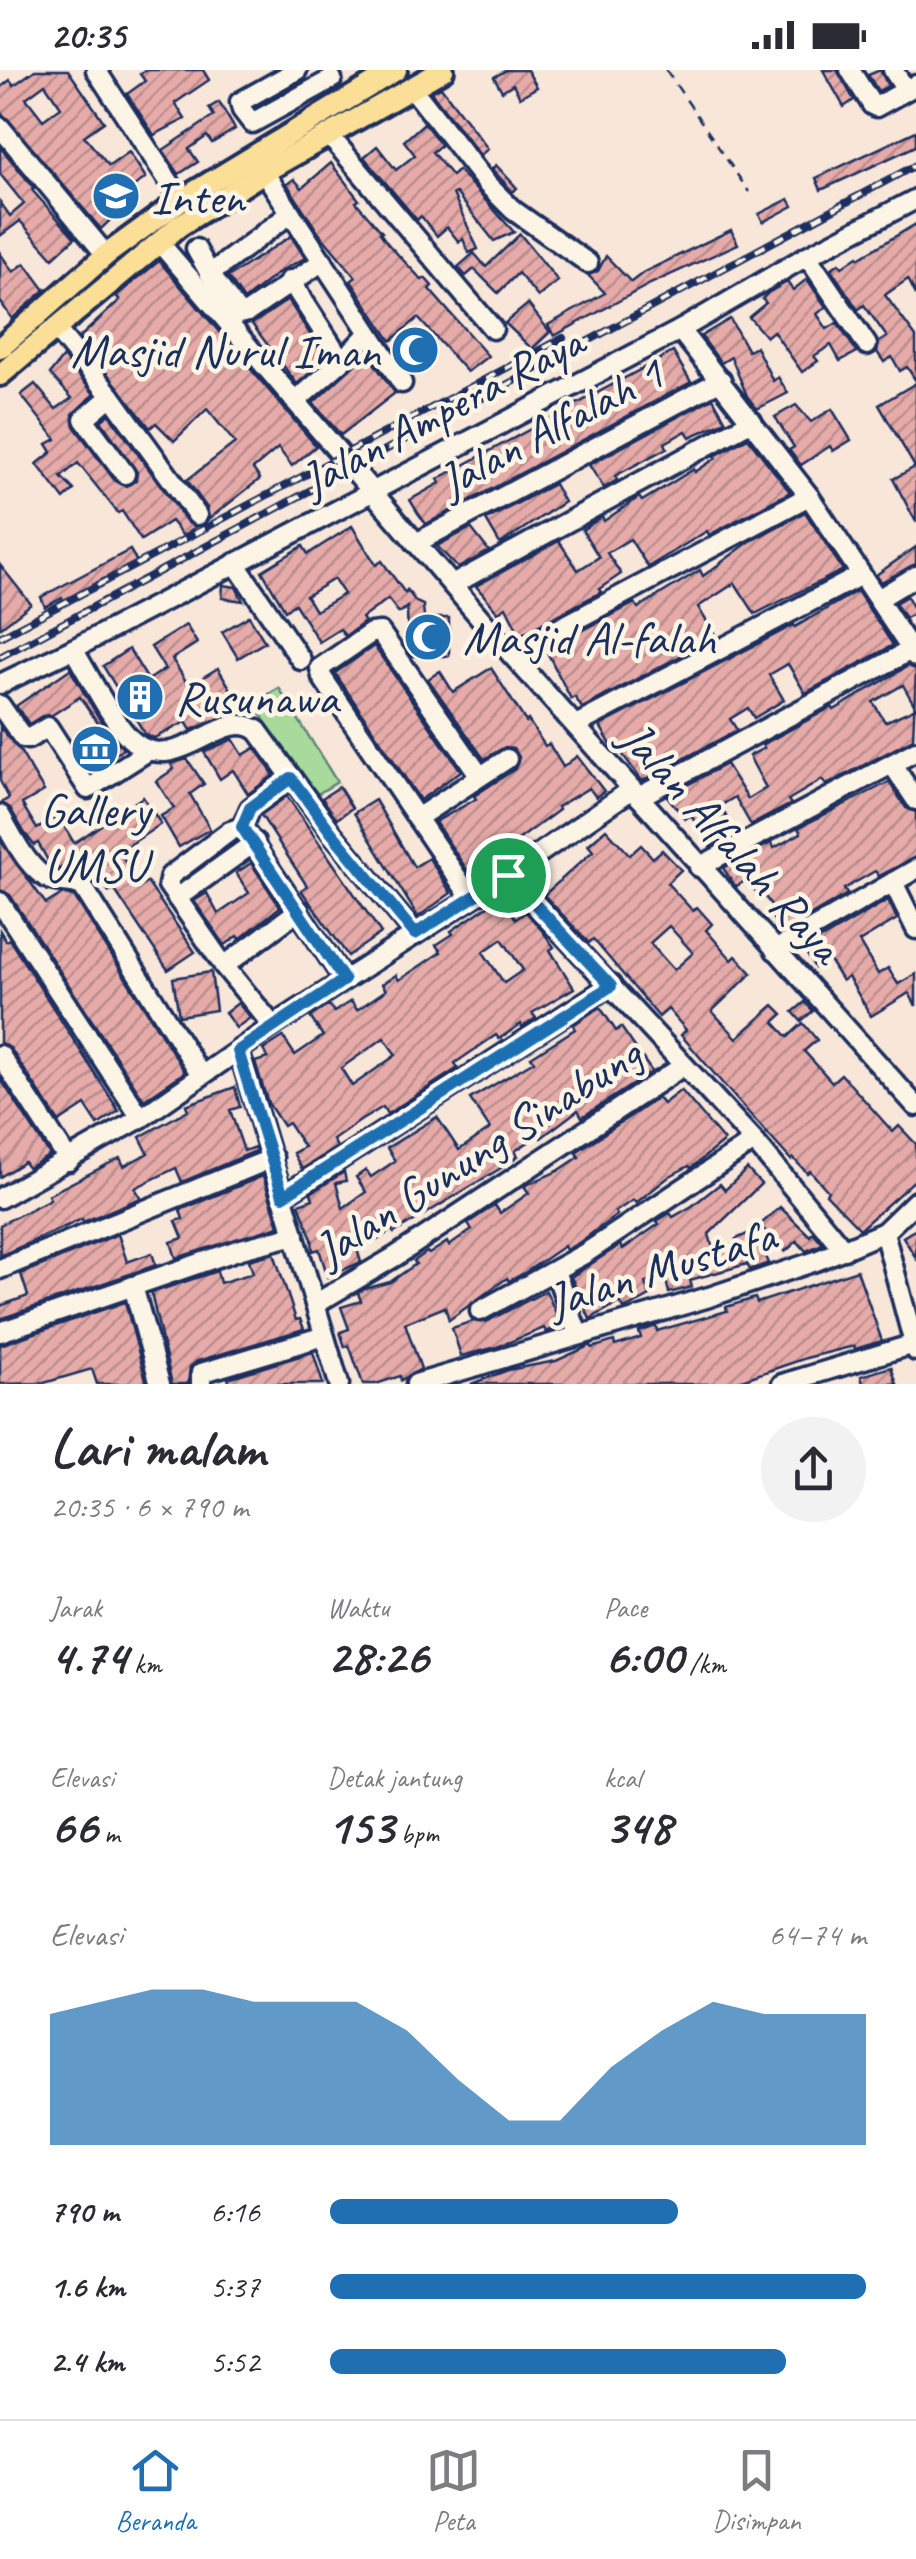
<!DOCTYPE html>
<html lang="id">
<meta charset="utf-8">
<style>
:root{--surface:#fff;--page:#f2f2f3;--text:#2b2b33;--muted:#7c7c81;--line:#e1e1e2;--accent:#1f6fb2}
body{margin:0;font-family:Caveat,sans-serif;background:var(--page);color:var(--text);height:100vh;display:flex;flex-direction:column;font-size:38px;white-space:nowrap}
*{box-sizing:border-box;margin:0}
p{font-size:32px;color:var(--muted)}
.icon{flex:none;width:55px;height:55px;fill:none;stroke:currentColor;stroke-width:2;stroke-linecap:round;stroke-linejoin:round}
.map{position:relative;height:1314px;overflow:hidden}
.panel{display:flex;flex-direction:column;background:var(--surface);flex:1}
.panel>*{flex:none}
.pin{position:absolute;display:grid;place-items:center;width:85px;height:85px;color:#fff;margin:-42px;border:5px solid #fff;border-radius:50%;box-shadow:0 2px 10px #0007}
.round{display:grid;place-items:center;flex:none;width:105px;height:105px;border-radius:52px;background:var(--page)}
.summary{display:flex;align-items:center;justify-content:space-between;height:170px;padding:0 50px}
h1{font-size:55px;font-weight:600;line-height:75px}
.stats{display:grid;grid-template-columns:repeat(3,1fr);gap:15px;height:170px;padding:10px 50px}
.stats div{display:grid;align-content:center}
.stats b{font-size:50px;font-weight:600}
.stats small{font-size:28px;font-weight:400}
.stats p{font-size:28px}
.chart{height:280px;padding:20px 50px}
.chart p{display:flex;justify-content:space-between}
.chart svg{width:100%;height:180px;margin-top:10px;fill:var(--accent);opacity:.7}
ul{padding:0 50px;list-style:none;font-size:32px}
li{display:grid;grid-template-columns:160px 120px 1fr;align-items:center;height:75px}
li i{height:25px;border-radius:12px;background:var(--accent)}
.status{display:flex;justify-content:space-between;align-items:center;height:70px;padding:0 50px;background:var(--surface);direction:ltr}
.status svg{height:28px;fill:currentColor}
.tabs{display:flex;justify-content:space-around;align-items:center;height:140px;border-top:2px solid var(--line);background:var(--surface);font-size:28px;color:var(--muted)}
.tabs a{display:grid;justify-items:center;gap:5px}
.tabs .active{color:var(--accent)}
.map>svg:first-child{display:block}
.green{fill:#a8da9b;stroke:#62847c;stroke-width:2.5}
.building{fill:url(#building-hatch);stroke:#1b2f5e;stroke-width:2.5;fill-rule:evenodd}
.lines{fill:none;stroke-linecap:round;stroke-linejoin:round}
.minor-casing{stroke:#1b2f5e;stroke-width:25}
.major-casing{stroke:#1b2f5e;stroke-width:28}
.path{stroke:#1b2f5e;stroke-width:2.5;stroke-dasharray:10 8;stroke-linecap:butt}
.minor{stroke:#fcf5e5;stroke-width:18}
.major{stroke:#fbdf96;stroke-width:20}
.rail-casing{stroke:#1b2f5e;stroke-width:8}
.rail{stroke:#fcf5e5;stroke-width:4;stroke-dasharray:11;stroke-linecap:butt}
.route-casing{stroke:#fff;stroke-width:20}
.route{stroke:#1f6fb2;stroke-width:12}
.labels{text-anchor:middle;stroke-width:9;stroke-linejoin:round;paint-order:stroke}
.poi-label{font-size:48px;fill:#1b2f5e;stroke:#fcf5e5;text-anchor:start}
.street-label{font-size:48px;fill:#1b2f5e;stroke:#fcf5e5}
</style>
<div class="status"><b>20:35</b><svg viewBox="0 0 49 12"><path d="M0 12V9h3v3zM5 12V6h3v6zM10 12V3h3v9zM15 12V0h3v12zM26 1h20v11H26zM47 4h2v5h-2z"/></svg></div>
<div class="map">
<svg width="916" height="1314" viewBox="0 0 916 1314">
<defs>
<pattern id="building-hatch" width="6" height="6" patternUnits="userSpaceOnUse" patternTransform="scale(2.5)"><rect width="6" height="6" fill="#e6aba9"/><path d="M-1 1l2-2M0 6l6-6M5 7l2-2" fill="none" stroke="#ba8c8d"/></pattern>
</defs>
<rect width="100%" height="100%" fill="#f8e6d9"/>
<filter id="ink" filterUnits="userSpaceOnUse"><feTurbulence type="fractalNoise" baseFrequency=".01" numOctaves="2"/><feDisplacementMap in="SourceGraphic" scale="20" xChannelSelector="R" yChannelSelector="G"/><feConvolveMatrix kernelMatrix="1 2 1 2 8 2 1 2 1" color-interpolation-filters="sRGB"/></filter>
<g filter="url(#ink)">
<polygon class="green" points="279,618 337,712 311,728 254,633"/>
<g class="building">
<path d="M35,0H68L104,52L84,66L109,96L129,82L146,108L118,127L126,135L101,159L0,41V18L10,10L14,15ZM45,14L61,37L43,50L26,28Z"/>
<polygon points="146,0 203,0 209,10 175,33 185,49 154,65 127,24 145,11 140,4"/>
<polygon points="507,0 527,0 537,17 520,27 513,14 502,21 494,7"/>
<polygon points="823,0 837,0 854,30 844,37"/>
<polygon points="880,0 888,16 878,21 868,5"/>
<polygon points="441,17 488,79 480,85 431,22"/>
<polygon points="219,32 235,59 212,73 207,66 189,79 198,92 179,104 163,80 214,46 209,38"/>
<polygon points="424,53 441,75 432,82 452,106 458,100 514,162 494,171 456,123 453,124 478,179 469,183 463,169 459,172 447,157 437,166 421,146 417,150 364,87 377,76 396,100 415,85 404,71"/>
<polygon points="916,61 916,76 821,120 816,108"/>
<polygon points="0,77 34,118 32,120 75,168 53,188 20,151 0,166 0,132 10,146 24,134 0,104"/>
<polygon points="331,93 359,130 356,132 382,162 380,163 388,174 422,210 425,208 432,216 429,219 488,286 467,302 418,248 391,271 351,211 356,207 318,162 287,114 294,109 302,118"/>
<polygon points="496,95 517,118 513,122 492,99"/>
<polygon points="789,129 793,136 763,152 759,144"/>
<polygon points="916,154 916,225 908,209 885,225 916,267 916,311 907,297 900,301 892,287 884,292 877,282 879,272 887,267 864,235 858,240 831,199 839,193 842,197 858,186 859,188"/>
<polygon points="731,160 738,174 650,214 554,266 548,255 605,223 588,205 598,201 606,186 631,212 644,202"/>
<polygon points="520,164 558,211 538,227 518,203 498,223 474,199 466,206 458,197 474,183 486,197"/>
<polygon points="291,166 305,188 282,200 244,230 228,207"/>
<polygon points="0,183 13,202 25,193 45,220 12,249 0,231"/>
<polygon points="159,191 316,376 292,396 278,378 253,399 260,409 209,449 207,438 187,410 235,373 207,339 174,371 156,353 150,358 79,268 120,230 116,226"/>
<polygon points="807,209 826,237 817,244 827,259 837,253 857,282 840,291 831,275 814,286 818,291 802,302 773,261 766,267 749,247 766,233 762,229 768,223 787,212 793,220"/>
<polygon points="288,230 326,289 297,314 252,254"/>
<polygon points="528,234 550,262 532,279 505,253"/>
<polygon points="730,249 748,281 756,277 773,311 778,307 788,323 757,339 747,326 731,287 721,293 701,266"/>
<polygon points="673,282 691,312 426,454 418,443 410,430 440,413 438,409"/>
<polygon points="367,283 395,323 341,365 313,333"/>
<polygon points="63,287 94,324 73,344 74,356 115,411 127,416 136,410 137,402 101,351 109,344 187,452 195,457 183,466 171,451 141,470 122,441 118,443 78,393 61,407 74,420 64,429 37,394 52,382 47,374 56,369 21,325 35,314 56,339 72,328 50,304"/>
<polygon points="916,313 916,452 893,409 915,397 879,335"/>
<polygon points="713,328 726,351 690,367 686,361 665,373 667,378 615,406 617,410 604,418 589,395"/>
<polygon points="796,335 811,352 832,339 851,370 833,381 830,376 801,395 789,380 794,377 775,347"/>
<polygon points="748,368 790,422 709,465 707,461 648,497 630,469 607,483 621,504 599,519 601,522 520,565 506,537 498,542 476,516 559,471 578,500 599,487 582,460 602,447 604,451 639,427 642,431 694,399 695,402 716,388 715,386"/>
<polygon points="554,414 564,432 500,474 486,450"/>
<polygon points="805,442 843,500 755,544 735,513 698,537 716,567 582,638 575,627 571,629 546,580 635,533 638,538 700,500 703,506 749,472"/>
<path d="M352,456L376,495L382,491L405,523L407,520L416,532L423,535L424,548H449V586H412L408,580L407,537L399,543L388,529L362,548L365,552L345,566L340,559L319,572L295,534L285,540L262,501L303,476L308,484ZM334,509L344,524L315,541L306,526Z"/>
<polygon points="471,458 489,481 458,498 437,476"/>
<polygon points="916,477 916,494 881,512 876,505"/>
<polygon points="130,480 137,492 63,531 62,528 45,537 41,527"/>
<polygon points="0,495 31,534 0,558"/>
<polygon points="223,515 236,517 243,531 222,528"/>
<polygon points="857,521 893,575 805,623 788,594 769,605 784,630 754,648 748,638 730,649 737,660 642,711 621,682 617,684 614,680 600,656 794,555 795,557"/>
<polygon points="907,526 916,543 905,548 895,533"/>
<polygon points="249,546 265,572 238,588 222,562"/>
<polygon points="186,555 197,573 172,589 189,616 218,598 243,639 191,660 186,652 154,668 145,664 103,596 129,579 148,610 165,599 151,577"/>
<polygon points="374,576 461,701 420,730 335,603"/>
<path d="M908,596L916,599L913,669L826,715L822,710L788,730L791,734L751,755L735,727L720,736L736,763L710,777L691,745L685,749L667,726L726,694L748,729L766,718L749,686L764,678L762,675L832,637L834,640ZM903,615L916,638L885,652L873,632Z"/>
<polygon points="491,598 526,652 528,650 545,676 549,674 563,697 577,686 604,721 596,727 589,718 557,737 559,740 514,773 467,800 435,752 476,729 474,726 515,699 519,687 513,678 505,677 484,689 428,609 440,601 453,622"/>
<polygon points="70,599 99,648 123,679 92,701 74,673 100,656 80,627 52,645 42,646 29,654 16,636"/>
<polygon points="0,657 20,681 44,721 22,734 37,759 58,746 74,773 143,727 161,754 119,782 141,816 147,812 195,882 168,900 114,819 109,822 84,785 59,799 51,796 38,773 34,775 24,762 10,738 1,733 9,728 0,711"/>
<polygon points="233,669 243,685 255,678 274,705 248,724 233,700 220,709 204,682"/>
<polygon points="187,689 204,714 190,724 210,759 179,777 161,746 174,738 156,711 174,699 171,694"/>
<polygon points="889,712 906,738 916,742 916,787 879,806 875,801 844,819 847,824 782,862 772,847 777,843 763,824 759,826 747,809 736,817 723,798 771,773 774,778 801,763 798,758"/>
<polygon points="339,717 352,738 337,749 322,728"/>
<polygon points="287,726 381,863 348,886 301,820 307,816 261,745"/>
<polygon points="375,730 414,797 429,788 451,823 418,847 354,743"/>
<path d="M606,759L630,785L641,775L653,788L662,780L681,800L667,813L693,841L697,837L712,854L706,860L732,890L736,886L752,903L712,941L737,968L774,935L783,944L774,952L788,967L803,953L817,970L804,981L832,1012L841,1004L893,1062L899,1056L916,1074V1109L860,1159L826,1124L828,1121L810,1101L807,1103L793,1088L791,1090L730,1022L681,965L686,960L668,939L659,947L593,869L589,873L544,825L593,781L588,775ZM669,856L693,883L674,900L650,873Z"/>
<polygon points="0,770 46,834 62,824 74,826 185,1002 144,1030 10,825 0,820"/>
<polygon points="251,793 280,837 240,869 238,866 225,875 194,831 207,823 218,844 249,823 236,803"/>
<path d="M501,827L516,849L526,842L544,863L554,877L550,880L574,918L532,943L536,948L522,957L521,954L499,969L496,965L455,993L458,998L387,1044L383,1037L360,1051L333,1070L337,1077L302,1099L293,1083L304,1077L288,1053L283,1056L268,1033L255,992L268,988L263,980L283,967L295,985L323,966L310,947L329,935L334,942L351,931L357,940L386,920L382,914L396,905L399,910L441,882L436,875L453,864L451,861ZM502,869L523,900L504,913L483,882ZM384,968L396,985L352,1016L341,998Z"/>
<polygon points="888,830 897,849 859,872 878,904 888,898 898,914 916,904 916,936 909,923 871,946 848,907 842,911 829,890 815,898 804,879"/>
<polygon points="0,861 6,871 9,869 119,1041 98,1055 85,1035 59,1052 10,978 0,973"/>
<polygon points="211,902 216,940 179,946 173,908"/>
<polygon points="805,932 813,941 801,951 793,942"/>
<polygon points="238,933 250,948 236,958 225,943"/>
<polygon points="600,937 616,961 621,957 652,1002 582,1047 578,1040 541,1068 539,1065 515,1081 518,1086 501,1098 394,1163 392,1160 376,1171 372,1164 354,1169 361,1192 328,1207 319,1179 313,1181 312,1169 299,1134 313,1129 311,1123 344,1102 346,1111 336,1113 343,1138 366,1122 356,1107 366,1100 371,1107 395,1091 387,1078 437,1047 459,1080 490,1059 470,1029 534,991 531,987 575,959 573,955"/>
<polygon points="0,1008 50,1085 28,1098 24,1092 0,1107"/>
<polygon points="235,1017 240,1037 230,1040 244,1081 255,1077 256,1081 182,1112 176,1098 135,1118 141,1128 83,1152 82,1149 0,1186 0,1155 50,1129 48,1125 120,1088 124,1096 148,1083 140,1067 188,1040 186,1035"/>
<polygon points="681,1020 724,1071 691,1098 689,1096 670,1106 636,1133 633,1130 615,1142 617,1145 580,1172 566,1180 564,1176 526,1202 509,1211 507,1208 449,1250 445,1237 405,1253 421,1299 401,1310 400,1306 376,1314 363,1314 349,1275 345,1277 340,1262 349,1259 341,1237 361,1231 358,1223 365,1219 390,1212 416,1194 414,1191 427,1182 429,1184 447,1172 449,1176 472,1160 468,1153 495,1135 500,1143 529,1123 524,1116 558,1101 579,1087 576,1082 658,1028 663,1034"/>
<polygon points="747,1099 761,1114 709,1164 714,1182 738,1173 736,1169 754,1161 769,1193 750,1200 747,1194 690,1210 692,1217 669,1223 665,1206 645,1213 650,1226 641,1231 624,1239 620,1232 590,1249 571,1207 620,1175 623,1179 659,1154 657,1151 670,1143 673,1147 692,1136 720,1114 725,1120"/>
<polygon points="263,1106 279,1156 176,1188 171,1172 183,1168 176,1151 183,1149 180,1140"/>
<polygon points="780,1137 810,1166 813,1162 823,1174 806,1181 797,1171 785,1182 760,1155"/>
<polygon points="916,1159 916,1188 903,1167"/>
<polygon points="118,1164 127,1192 152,1183 156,1195 0,1249 0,1236 28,1226 21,1204"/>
<polygon points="274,1183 296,1250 300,1249 304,1259 197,1291 190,1297 188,1314 172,1314 151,1223 217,1201 220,1213 253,1203 249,1190"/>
<polygon points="857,1200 882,1271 855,1279 854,1276 806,1288 730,1314 471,1314 508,1300 556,1291 591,1275 592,1278 614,1271 615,1276 641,1268 639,1262 656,1256 657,1261 727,1241 726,1237 755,1228 757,1233"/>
<polygon points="546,1221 562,1256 546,1262 544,1258 497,1277 461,1286 452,1258 473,1251 486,1252"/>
<polygon points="125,1232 147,1314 97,1314 92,1299 44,1313 0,1314 0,1275"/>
<polygon points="313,1282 323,1314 230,1314 228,1308"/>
<polygon points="891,1297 897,1314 863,1314 861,1306"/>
</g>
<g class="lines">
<g class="minor-casing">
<g id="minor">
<polyline points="96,0 181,130"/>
<polyline points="297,0 240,32 242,40 252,53 332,9"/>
<polyline points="850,0 872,35 876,37 916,15"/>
<polyline points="893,0 906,20"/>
<polyline points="412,18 488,115 513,140 588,193"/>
<polyline points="0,57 106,185"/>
<polyline points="329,65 493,259"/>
<polyline points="264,102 402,313"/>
<polyline points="159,172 511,584 916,1036"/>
<polyline points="196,179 210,204 291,143"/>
<polyline points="807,186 867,275"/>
<polyline points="210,204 239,244 248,242 323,191"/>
<polyline points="290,210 342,291 368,264"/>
<polyline points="55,258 111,326 197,445"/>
<polyline points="680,260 809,426 916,587"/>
<polyline points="111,326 84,349 125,404"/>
<polyline points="296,331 342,291"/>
<polyline points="416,473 721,310"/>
<polyline points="235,493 301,590"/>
<polyline points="454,514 752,351"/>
<polyline points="878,529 916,506"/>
<path d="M73,579C88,603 114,656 134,672C179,708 223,634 258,661L331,762L415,864"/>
<polyline points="511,584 809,426"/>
<polyline points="0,614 73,579 680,260 807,186 916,129"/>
<polyline points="0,635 23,668 28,669 48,657 88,719 148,681"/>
<polyline points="576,655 861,505"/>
<polyline points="892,694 916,730"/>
<polyline points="639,727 911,580"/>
<path d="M0,745C12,765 28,801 51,810C63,814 73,810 83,817L201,1005"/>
<polyline points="417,748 507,689"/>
<polyline points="242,757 230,761 170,806 168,815 224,896 273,956"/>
<polyline points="242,757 344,910"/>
<polyline points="242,757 250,738 291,708"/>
<polyline points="699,797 916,681"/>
<polyline points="508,805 754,1071 844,1180"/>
<polyline points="893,812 916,859"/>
<polyline points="177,828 255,772"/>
<polyline points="471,828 322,607 320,598 371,563 380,562 480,706"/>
<polyline points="0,832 141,1048"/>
<polyline points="775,880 916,799"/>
<polyline points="224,896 299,840"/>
<polyline points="239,981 339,1314"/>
<polyline points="0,985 69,1091"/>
<polyline points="283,1126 611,915"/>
<polyline points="0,1128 141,1048 273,956 508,805 631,720"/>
<polyline points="884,1162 916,1281"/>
<polyline points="0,1199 273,1088"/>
<polyline points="555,1201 578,1264"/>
<polyline points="133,1216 160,1314"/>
<polyline points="315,1234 396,1186 683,996"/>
<polyline points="480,1241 586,1183 754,1071"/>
<polyline points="0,1262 241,1179 295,1165"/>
<polyline points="201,1314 201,1303 324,1266"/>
<polyline points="416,1314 709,1227 816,1191 884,1162 916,1131"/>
<polyline points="782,1314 914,1274"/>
</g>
</g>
<g class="major-casing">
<g id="major">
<polyline points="0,278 106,185 181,130 396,0"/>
<polyline points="0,305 179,156 264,102 443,0"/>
</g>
</g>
<polyline class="path" points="666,0 749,122"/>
<use href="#minor" class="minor"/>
<use href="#major" class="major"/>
<g class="rail-casing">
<g id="rail">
<polyline points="0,567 563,268"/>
<polyline points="0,587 916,95"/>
</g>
</g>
<use href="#rail" class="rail"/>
</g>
</g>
<g class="lines" filter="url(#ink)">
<g class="route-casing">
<polygon id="route" points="291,708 331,762 415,864 508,805 611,916 283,1126 238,981 344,910 242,757 250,738"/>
</g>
<use href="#route" class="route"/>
</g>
<defs>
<g id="school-disc" transform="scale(2.5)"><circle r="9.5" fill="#1f6fb2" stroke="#fcf5e5"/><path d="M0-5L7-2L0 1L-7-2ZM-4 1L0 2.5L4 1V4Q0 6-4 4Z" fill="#fff"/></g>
<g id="mosque-disc" transform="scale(2.5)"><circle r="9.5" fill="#1f6fb2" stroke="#fcf5e5"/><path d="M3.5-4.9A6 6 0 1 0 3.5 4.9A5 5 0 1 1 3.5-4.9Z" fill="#fff"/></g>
<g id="building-disc" transform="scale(2.5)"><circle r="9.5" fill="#1f6fb2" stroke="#fcf5e5"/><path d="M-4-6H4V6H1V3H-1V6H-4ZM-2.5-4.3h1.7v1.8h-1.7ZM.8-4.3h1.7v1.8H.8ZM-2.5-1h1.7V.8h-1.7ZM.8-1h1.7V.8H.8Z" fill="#fff"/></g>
<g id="museum-disc" transform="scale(2.5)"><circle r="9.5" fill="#1f6fb2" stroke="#fcf5e5"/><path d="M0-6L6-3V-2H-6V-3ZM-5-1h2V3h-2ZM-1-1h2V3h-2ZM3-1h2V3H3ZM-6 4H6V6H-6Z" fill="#fff"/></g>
</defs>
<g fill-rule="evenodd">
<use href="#school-disc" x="116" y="126"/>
<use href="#mosque-disc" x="415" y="280"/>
<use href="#mosque-disc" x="428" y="567"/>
<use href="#building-disc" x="140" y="627"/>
<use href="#museum-disc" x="95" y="679"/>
</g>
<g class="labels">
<g class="poi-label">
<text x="151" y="143">Inten</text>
<text x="380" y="297" text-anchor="end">Masjid Nurul Iman</text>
<text x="463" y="584">Masjid Al-falah</text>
<text x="175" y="644">Rusunawa</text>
<text x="95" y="756" text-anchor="middle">Gallery<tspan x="95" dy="55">UMSU</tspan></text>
</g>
<g class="street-label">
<text transform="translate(441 340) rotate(-28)" y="17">Jalan Ampera Raya</text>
<text transform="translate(550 356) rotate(-28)" y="17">Jalan Alfalah 1</text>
<text transform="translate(732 771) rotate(48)" y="17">Jalan Alfalah Raya</text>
<text transform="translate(477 1081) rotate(-33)" y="17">Jalan Gunung Sinabung</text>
<text transform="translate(661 1197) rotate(-17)" y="17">Jalan Mustafa</text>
</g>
</g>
</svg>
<div class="pin" style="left:508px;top:805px;background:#1e9e55"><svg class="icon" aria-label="arrive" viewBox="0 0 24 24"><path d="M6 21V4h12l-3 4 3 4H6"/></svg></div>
</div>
<section class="panel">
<div class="summary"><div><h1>Lari malam</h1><p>20:35 · 6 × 790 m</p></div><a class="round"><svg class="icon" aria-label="share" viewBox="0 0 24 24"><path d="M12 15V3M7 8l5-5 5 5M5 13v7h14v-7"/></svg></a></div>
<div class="stats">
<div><p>Jarak</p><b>4.74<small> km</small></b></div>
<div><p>Waktu</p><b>28:26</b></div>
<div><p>Pace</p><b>6:00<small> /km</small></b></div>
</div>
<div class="stats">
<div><p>Elevasi</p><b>66<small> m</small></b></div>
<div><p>Detak jantung</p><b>153<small> bpm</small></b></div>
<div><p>kcal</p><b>348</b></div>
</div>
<div class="chart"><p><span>Elevasi</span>64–74 m</p>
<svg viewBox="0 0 160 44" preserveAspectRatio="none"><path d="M0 44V12L10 9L20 6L30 6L40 9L50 9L60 9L70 16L80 28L90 38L100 38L110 25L120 16L130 9L140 12L150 12L160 12V44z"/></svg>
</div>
<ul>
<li><b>790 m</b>6:16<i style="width:65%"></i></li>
<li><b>1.6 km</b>5:37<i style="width:100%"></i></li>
<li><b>2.4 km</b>5:52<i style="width:85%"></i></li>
</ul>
</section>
<nav class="tabs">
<a class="active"><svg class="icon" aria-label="home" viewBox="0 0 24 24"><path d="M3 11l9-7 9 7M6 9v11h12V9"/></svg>Beranda</a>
<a><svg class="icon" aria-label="map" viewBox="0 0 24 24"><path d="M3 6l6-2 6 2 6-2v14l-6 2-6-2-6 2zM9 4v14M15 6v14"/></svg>Peta</a>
<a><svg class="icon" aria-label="saved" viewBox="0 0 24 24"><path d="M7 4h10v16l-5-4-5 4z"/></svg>Disimpan</a>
</nav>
